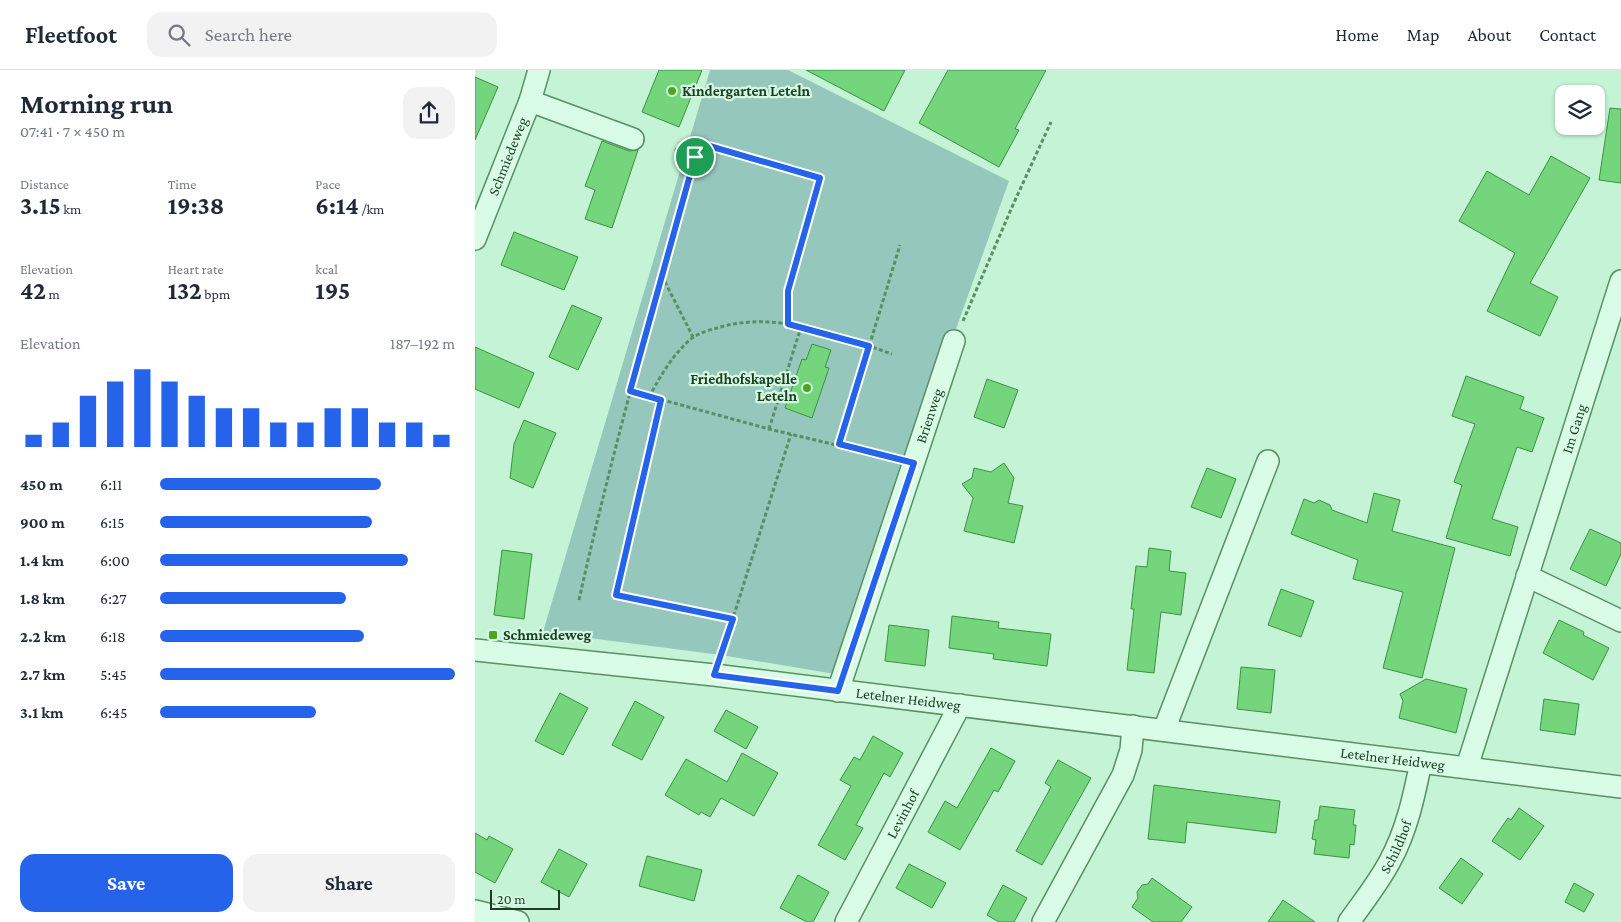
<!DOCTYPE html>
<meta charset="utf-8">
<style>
:root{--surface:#fff;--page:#f2f2f3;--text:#1f2937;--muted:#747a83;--line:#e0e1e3;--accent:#2563eb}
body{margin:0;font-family:"Crimson Pro",serif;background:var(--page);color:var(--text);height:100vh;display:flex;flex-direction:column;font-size:19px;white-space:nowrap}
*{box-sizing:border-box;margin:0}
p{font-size:16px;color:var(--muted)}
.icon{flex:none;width:28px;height:28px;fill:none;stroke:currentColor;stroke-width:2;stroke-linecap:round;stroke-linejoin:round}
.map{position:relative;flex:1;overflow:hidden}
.details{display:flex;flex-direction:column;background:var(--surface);width:475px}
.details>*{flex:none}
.buttons{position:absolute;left:1080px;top:15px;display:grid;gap:10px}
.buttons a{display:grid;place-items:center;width:50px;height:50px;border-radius:10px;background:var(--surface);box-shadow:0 1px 4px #0004;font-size:25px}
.scale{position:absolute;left:15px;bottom:12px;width:70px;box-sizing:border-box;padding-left:5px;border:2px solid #1d3e22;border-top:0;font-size:14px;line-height:18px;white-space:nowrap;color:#1d3e22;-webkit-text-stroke:4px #d4f9e2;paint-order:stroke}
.pin{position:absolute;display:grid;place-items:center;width:42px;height:42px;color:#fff;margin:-21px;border:2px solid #fff;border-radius:50%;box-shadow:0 1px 5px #0007}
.round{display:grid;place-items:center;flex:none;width:52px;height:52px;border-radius:15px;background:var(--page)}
.head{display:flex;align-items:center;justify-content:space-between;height:85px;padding:0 20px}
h1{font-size:28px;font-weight:700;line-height:38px}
.figures{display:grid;grid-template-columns:repeat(3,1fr);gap:8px;height:85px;padding:5px 20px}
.figures div{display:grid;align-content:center}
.figures b{font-size:25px;font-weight:700}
.figures small{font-size:14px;font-weight:400}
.figures p{font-size:14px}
.chart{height:140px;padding:10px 20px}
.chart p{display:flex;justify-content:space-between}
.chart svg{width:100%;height:90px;margin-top:5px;stroke:var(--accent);stroke-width:6}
.cta{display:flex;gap:10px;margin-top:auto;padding:10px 20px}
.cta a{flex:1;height:58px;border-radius:15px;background:var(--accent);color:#fff;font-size:20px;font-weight:700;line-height:58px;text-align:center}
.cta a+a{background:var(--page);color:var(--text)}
ul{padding:0 20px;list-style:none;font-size:16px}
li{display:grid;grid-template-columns:80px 60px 1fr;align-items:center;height:38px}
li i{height:12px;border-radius:6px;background:var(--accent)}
header{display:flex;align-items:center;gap:30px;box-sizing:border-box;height:70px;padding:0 25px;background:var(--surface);border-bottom:1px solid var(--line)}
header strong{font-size:24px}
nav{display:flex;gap:28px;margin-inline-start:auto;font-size:18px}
.search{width:350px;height:45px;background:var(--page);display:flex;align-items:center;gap:12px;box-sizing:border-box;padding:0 18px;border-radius:15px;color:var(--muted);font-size:19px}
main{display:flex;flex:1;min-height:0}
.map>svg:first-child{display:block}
.cemetery{fill:#96c7bc}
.building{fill:#75d57d;stroke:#3b9240}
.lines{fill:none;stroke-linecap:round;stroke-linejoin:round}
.street-casing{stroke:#589063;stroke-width:24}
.path{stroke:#589063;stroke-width:3;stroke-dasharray:4 2.5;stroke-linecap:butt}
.street{stroke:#d8fce5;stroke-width:21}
.route-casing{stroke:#fff;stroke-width:10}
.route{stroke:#2563eb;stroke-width:6}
.poi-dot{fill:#4ea521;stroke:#d4f9e2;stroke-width:2}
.labels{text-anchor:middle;stroke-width:4.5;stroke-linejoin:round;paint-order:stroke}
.poi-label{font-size:15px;font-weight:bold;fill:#1d3e22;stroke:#d4f9e2;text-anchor:start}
.street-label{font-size:15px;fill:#1d3e22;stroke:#d4f9e2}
</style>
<header>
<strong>Fleetfoot</strong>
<div class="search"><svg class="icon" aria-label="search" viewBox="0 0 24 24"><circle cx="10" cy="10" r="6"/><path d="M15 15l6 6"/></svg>Search here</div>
<nav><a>Home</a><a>Map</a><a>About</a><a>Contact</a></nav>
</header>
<main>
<section class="details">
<div class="head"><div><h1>Morning run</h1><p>07:41 · 7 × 450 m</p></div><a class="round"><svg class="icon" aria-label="share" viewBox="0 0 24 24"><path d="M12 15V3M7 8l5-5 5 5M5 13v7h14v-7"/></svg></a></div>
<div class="figures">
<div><p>Distance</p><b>3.15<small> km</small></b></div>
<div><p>Time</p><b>19:38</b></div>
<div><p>Pace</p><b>6:14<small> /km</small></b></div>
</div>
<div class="figures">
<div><p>Elevation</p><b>42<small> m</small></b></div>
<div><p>Heart rate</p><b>132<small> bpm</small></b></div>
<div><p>kcal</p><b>195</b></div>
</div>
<div class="chart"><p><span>Elevation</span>187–192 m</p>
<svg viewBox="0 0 160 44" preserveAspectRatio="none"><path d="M5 44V38M15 44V32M25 44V19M35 44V12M45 44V6M55 44V12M65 44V19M75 44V25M85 44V25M95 44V32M105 44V32M115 44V25M125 44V25M135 44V32M145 44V32M155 44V38"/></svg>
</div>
<ul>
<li><b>450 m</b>6:11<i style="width:75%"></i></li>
<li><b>900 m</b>6:15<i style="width:72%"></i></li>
<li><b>1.4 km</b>6:00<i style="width:84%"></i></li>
<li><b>1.8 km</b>6:27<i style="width:63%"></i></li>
<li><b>2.2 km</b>6:18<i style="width:69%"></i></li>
<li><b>2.7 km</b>5:45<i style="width:100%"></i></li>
<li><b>3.1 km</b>6:45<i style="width:53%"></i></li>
</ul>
<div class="cta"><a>Save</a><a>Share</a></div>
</section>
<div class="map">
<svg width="1146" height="852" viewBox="0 0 1146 852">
<rect width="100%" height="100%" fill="#c4f3d5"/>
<polygon class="cemetery" points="235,0 313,0 534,111 433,393 360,604 246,585 68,562"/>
<g class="building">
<polygon points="184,0 227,0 204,57 167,42"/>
<polygon points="331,0 430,0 409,41"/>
<polygon points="473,0 571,0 540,59 544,60 524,97 444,53"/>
<polygon points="0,7 23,17 0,70"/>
<polygon points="1135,38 1146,39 1146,113 1124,110"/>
<polygon points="127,71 154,81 163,80 137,158 110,149 120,120 110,116"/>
<polygon points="1076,86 1115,108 1055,213 1083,227 1065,266 1012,241 1040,183 984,151 1012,101 1054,125"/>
<polygon points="39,162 103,187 89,220 26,195"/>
<polygon points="97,235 127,248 103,300 74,287"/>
<polygon points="337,274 356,280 350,297 354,298 337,348 310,338 327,289 331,290"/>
<polygon points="0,277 59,303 44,338 0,319"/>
<polygon points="991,306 1049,327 1045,339 1069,348 1057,382 1042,377 1017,449 1043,457 1035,486 971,468 987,415 979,412 1000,354 977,346"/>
<polygon points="512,309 543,320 529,358 499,347"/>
<polygon points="49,350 81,363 58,418 35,408 39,374"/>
<polygon points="529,393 539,408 533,433 548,436 539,473 489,461 498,428 487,414 497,408 499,398 516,402"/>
<polygon points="732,398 761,409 746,448 716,437"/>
<polygon points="899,423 925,430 917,461 980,478 947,608 908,598 928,522 878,509 883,490 816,464 829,429 839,433 844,430 855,435 857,440 892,453"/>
<polygon points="1115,459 1146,473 1146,484 1131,516 1095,499"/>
<polygon points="674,478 696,481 694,501 711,503 706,545 686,542 679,603 652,600 659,539 656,539 661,496 672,497"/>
<polygon points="27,480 57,484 49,549 19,545"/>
<polygon points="806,519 839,531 826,567 793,555"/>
<polygon points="477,546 524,552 523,558 576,564 572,596 518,589 519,584 474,578"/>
<polygon points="1084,550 1109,562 1108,565 1134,578 1118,610 1068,583"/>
<polygon points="414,555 454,560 450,596 410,591"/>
<polygon points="766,597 800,600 796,643 762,639"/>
<polygon points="951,609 992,619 981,663 924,648 928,631 925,624"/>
<polygon points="85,623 113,638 88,685 60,671"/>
<polygon points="1069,629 1104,634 1100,665 1065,660"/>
<polygon points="160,631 189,647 167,690 137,675"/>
<polygon points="251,640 283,657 271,679 239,661"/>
<polygon points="398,666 428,683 415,707 409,703 381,755 388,758 370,790 343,775 376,716 365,710 379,687 385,690"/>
<polygon points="516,678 540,691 523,722 519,720 485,780 453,762 470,731 482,738"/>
<polygon points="267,683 303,703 279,746 246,728 235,747 226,742 224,745 190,725 211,689 252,712"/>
<polygon points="583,690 616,708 567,795 541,781 576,717 570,713"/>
<polygon points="679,715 805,731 801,763 712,752 710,773 673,769"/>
<polygon points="845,736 880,740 878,755 881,755 879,775 875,774 874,788 839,784 841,770 837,769 840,750 843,750"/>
<polygon points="1044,738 1069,756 1045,790 1017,771 1033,748 1036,750"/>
<polygon points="0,763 12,770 14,766 38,779 20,813 0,802"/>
<polygon points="84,779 112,794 94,827 66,812"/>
<polygon points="172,786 227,800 219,831 164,816"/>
<polygon points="986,788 1008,804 987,834 964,818"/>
<polygon points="434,794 471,813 457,838 421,818"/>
<polygon points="323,805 354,822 338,852 332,852 305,838"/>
<polygon points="677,808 717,837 706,852 678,852 657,837 663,828 662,822 667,815 673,814"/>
<polygon points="1099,813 1119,824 1109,842 1090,832"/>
<polygon points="528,815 552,828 539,852 524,852 512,845"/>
<polygon points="808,830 840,852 793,852"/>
</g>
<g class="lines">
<g class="street-casing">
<g id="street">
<polyline points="55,31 158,69"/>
<path id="s1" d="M0,169L55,31L64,0"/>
<polyline points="1052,506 1146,551"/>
<path id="s2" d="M0,580L239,605L1146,717"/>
<path id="s3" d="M363,621L479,271"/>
<polyline points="689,660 793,391"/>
<path id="s4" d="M992,697L1146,211"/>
<polyline points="0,841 43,852"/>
<path id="s5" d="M371,852L485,635"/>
<polyline points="568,852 648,705 656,680 658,656"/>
<path id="s6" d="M874,852C888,832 904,812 915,791C932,760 939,726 946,692"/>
</g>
</g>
<g class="path">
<polyline points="200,79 226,90 231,75 345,108 313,221 313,254"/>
<polyline points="187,206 218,267"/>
<polyline points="488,251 537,137 576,52"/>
<polyline points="155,321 294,359 416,388"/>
<path d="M174,327C186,305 198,284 217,268C224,263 234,260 242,258C300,240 362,265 417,284"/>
<polyline points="186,330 141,525 258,549"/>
<polyline points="294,359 326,257"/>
<polyline points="364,375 425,175"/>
<path d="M104,530C137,381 179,234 220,87"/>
<polyline points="247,583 316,364"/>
</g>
<use href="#street" class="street"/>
</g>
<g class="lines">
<g class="route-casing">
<polygon id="route" points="231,75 345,108 313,221 313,254 394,276 364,374 439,393 363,621 239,605 258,549 141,525 186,330 155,321 220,87 226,90"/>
</g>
<use href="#route" class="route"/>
</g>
<g class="poi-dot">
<circle cx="197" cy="21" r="5"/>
<circle cx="332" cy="318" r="5"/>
<rect x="13" y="560" width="10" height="10" rx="2.5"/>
</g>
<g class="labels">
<g class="poi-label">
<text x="207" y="26">Kindergarten Leteln</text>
<text x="322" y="314" text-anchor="end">Friedhofskapelle<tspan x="322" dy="17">Leteln</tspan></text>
<text x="28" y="570">Schmiedeweg</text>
</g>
<g class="street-label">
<text dy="5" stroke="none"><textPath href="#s1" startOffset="89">Schmiedeweg</textPath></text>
<text dy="5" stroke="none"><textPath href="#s3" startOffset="290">Brienweg</textPath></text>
<text dy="5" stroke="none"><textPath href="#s4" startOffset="355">Im Gang</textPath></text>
<text dy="5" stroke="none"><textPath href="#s2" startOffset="436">Letelner Heidweg</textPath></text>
<text dy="5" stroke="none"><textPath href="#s2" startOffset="924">Letelner Heidweg</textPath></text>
<text dy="5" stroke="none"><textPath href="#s5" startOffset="122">Levinhof</textPath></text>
<text dy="5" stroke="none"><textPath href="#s6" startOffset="89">Schildhof</textPath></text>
</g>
</g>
</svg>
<div class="buttons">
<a><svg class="icon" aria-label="layers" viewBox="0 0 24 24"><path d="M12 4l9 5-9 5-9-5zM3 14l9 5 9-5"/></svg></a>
</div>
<div class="scale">20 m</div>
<div class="pin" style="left:220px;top:87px;background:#1e9e55"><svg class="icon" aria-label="arrive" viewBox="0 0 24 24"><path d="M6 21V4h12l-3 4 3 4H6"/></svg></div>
</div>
</main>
